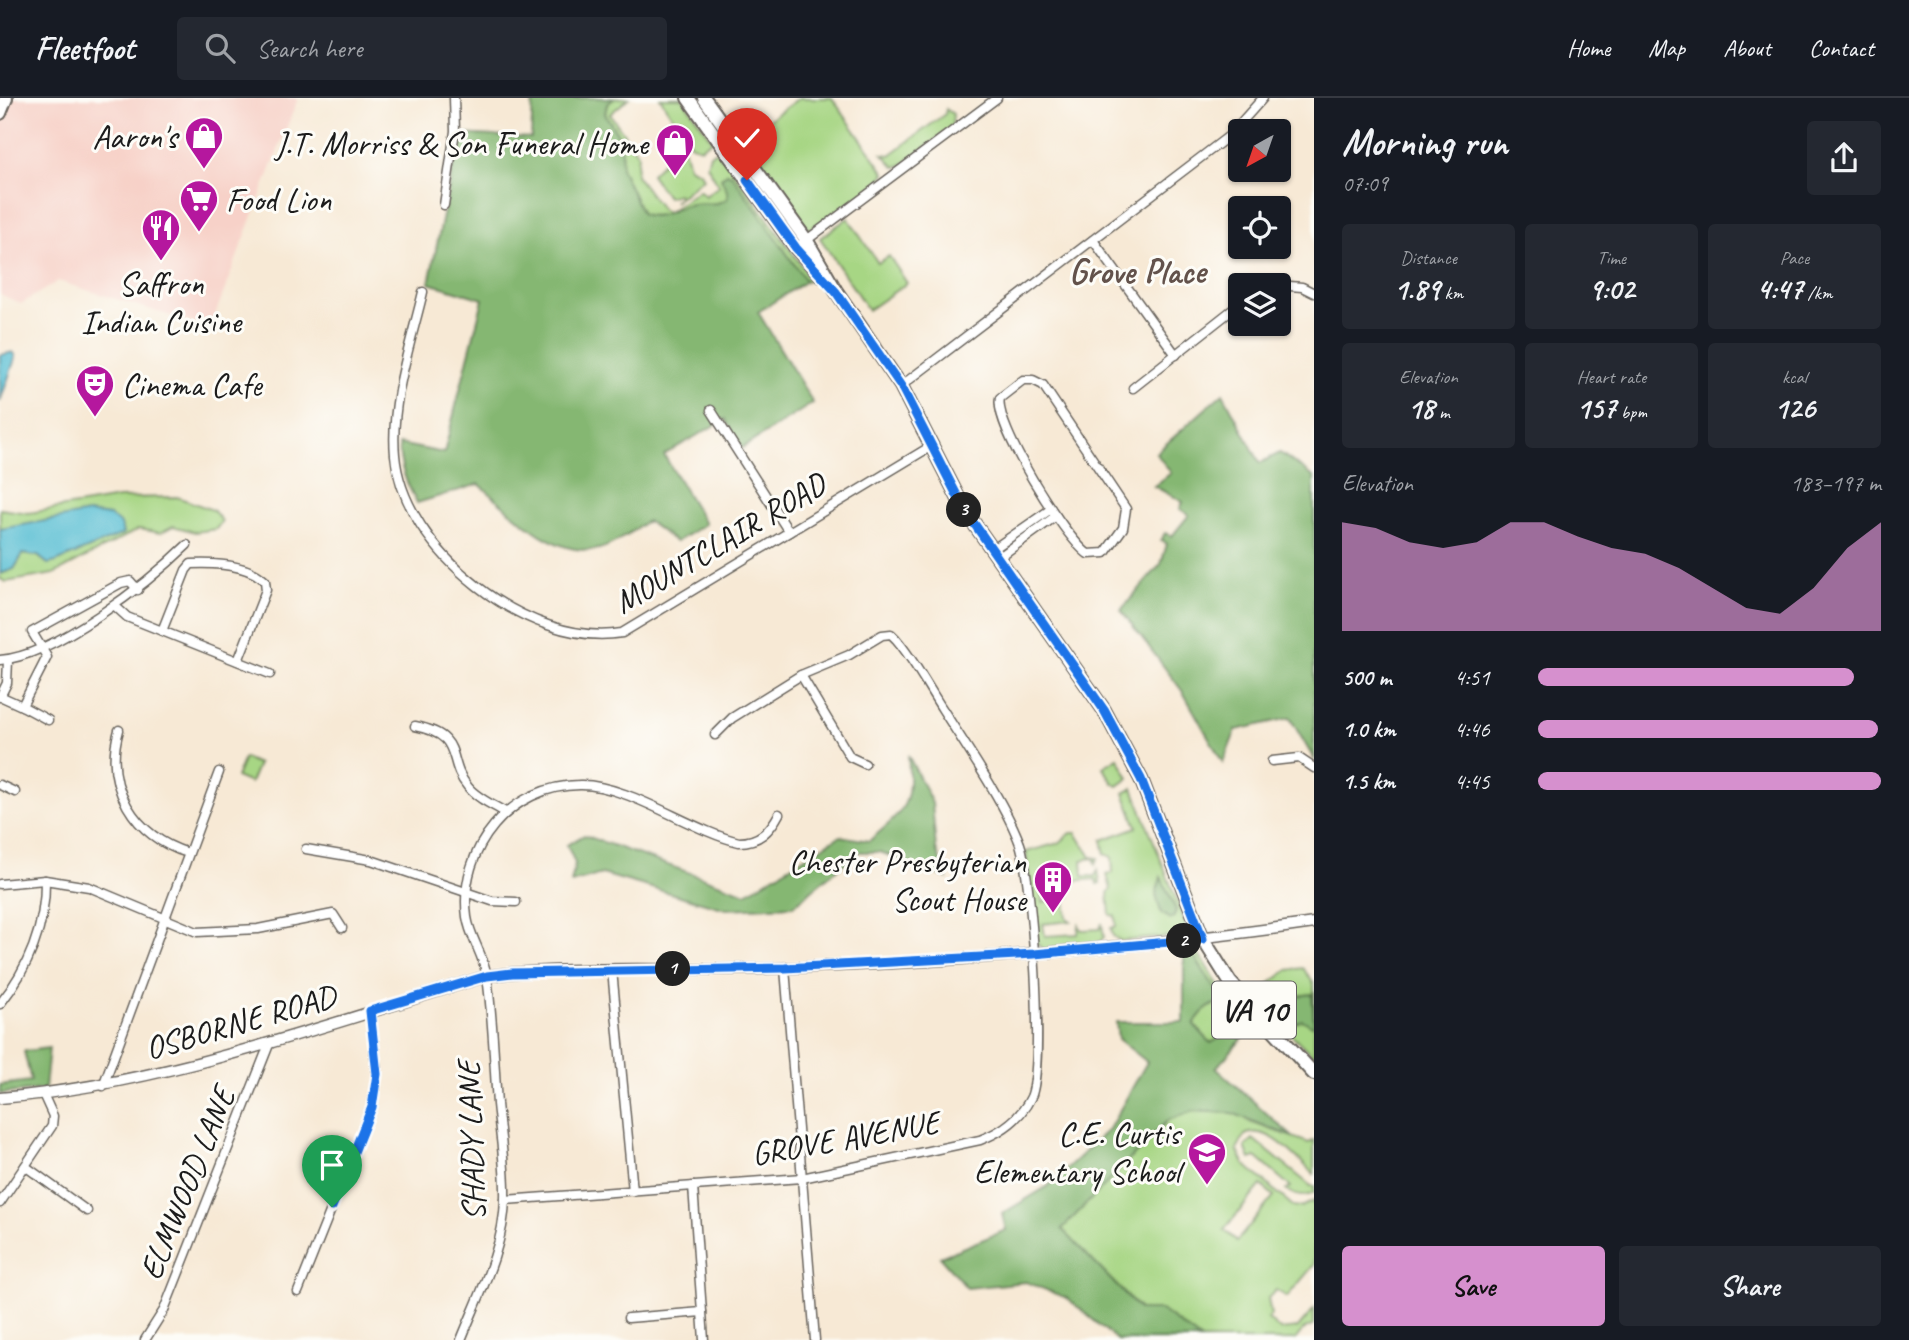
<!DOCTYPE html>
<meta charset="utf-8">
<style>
:root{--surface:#171b24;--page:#242831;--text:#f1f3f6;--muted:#9ea1a6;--line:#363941;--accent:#d690ce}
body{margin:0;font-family:Caveat,sans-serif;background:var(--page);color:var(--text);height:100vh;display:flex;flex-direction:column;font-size:26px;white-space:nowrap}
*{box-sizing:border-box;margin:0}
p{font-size:23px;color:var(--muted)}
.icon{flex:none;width:38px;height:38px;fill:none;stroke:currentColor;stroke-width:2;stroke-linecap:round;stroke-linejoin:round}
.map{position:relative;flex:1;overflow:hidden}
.sheet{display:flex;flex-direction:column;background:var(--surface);width:595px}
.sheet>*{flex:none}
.needle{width:46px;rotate:220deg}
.buttons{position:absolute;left:1228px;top:21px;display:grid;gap:14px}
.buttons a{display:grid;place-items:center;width:63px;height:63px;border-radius:7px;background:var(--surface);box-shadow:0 2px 5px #0004;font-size:35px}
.pin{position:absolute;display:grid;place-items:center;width:60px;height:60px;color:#fff;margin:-72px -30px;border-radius:50% 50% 50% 0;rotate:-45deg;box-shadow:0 0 7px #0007}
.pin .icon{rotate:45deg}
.km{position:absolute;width:35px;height:35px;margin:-18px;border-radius:50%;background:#222;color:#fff;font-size:19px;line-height:35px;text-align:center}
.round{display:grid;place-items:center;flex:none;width:74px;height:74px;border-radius:7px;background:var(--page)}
.summary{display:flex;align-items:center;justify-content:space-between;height:119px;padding:0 28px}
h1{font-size:38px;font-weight:800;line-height:52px}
.figures{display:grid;grid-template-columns:repeat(3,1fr);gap:10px;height:119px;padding:7px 28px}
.figures div{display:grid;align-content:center;border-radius:7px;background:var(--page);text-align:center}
.figures b{font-size:30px;font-weight:800}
.figures small{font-size:19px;font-weight:400}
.figures p{font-size:19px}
.chart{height:196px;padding:14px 28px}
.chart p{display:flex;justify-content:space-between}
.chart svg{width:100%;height:126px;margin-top:7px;fill:var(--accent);opacity:.7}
.primary-button{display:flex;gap:14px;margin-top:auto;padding:14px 28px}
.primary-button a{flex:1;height:80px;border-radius:7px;background:var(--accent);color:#111;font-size:28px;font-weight:800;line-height:80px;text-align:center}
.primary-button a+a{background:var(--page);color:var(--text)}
ul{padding:0 28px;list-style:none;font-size:23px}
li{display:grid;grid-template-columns:112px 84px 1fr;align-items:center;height:52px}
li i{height:18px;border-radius:9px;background:var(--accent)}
header{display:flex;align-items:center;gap:42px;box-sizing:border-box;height:98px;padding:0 35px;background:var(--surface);border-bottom:2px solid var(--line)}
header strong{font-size:33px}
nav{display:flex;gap:38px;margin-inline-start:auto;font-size:24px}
.search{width:490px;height:63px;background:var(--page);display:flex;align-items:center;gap:18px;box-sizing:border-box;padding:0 24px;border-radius:7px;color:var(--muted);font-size:26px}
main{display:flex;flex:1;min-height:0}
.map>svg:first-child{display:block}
.built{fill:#f7d1c8}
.green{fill:#a7d684;stroke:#627950;stroke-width:2;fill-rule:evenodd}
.forest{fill:#85b772;stroke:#506a47;stroke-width:2}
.water{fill:#56bed3;stroke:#396d78;stroke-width:2}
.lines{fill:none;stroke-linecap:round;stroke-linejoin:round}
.minor-casing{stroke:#69645d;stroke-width:11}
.tertiary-casing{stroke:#69645d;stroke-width:13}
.primary-casing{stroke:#69645d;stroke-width:16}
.minor{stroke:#fff;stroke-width:8}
.tertiary{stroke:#fff;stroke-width:10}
.primary{stroke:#fff;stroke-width:12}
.route-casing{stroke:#fff;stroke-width:14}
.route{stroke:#1a73e8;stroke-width:9}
.labels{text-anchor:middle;stroke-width:6;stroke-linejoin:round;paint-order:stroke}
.shield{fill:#fdfcf7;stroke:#605f5e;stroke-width:2}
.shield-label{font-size:32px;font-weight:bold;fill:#1c1c1c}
.poi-label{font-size:33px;fill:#1c1c1c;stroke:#fdfcf7;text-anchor:end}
.street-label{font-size:33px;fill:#1c1c1c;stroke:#fdfcf7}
.neighbourhood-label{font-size:35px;font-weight:bold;fill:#63524b;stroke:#fdfcf7}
</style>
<header>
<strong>Fleetfoot</strong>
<div class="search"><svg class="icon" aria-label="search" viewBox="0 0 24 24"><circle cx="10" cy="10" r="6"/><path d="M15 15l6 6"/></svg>Search here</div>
<nav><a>Home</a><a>Map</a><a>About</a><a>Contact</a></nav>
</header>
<main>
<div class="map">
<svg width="1314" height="1242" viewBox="0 0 1314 1242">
<rect width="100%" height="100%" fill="#fdfcf7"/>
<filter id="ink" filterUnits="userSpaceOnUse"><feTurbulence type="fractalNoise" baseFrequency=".0143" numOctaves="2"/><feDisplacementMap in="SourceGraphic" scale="14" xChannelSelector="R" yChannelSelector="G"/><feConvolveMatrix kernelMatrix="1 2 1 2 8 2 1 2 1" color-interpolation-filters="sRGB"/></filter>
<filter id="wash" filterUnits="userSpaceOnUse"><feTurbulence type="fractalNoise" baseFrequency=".00686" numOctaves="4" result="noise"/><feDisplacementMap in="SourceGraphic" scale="28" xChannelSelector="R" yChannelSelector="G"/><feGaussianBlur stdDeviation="1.57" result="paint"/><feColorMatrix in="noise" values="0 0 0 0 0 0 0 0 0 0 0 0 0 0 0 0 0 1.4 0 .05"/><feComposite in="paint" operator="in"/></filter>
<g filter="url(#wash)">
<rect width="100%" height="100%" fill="#f7e9d5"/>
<polygon class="built" points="0,0 298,0 210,230 58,183 21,206 0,196"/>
<g class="green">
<path d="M615,0H629L610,16L638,56L636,77L662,112L668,114L699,92L705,98L719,88L707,67L710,56L719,53L811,181L806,183L727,75L722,80L728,95L727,101C715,109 705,104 692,106C674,108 664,123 642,116L621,70L622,43L605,16L607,6Z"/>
<polygon points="660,0 682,0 712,42 701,50 691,47"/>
<polygon points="799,0 832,0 885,75 877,86 809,132 738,39 748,29 753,33"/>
<polygon points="946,11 953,16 952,29 902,67 895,69 883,56 890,57 945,16"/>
<polygon points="679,48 685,53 689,69 700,74 703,80 674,104 680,98 678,96 667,99 651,76"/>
<polygon points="848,120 878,165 889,158 907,185 868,212 820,140"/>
<polygon points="177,399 213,412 222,423 216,431 195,434 173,428 160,435 139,431 54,476 6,484 0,481 0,476 14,471 23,456 38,458 48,466 9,432 0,431 0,411 29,415 118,400"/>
<polygon points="244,660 258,666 250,685 236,679"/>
<polygon points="1118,660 1129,680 1118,688 1113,685 1103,669"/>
<polygon points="1133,690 1186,827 1177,838 1120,843 1113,838 1111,830 1116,828 1115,818 1110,817 1108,795 1111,791 1107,777 1113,775 1112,759 1105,756 1102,742 1137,729 1124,695"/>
<polygon points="1071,735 1076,735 1091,759 1098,760 1096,766 1094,760 1082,762 1083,778 1095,778 1098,772 1100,785 1097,786 1096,781 1042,785 1043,804 1064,802 1064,797 1070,798 1065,802 1067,820 1071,823 1043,826 1045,838 1078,836 1079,827 1082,832 1100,831 1102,825 1104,839 1099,845 1044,852 1036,845 1026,754 1059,745"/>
<path d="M1184,848L1196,852L1226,899L1254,928L1248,934L1244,926L1220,930L1221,939L1211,945L1194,927C1201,913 1207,910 1219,903L1220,898L1190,855H1184Z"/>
<polygon points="1303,870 1314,886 1314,959 1253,898 1288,872"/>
<path d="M1193,1013L1232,1015L1243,1018L1250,1024L1309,1045L1314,1042V1076C1297,1061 1269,1025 1245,1037L1237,1051L1244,1066L1293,1108L1301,1109L1314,1103V1167L1287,1199L1276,1192L1268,1200L1271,1217L1268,1221L1280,1232L1298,1230L1314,1211V1227L1303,1232L1295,1242H1201L1161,1212H1141L1061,1131L1168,1022ZM1261,1087L1274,1098L1237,1143L1224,1132Z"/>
<path d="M1253,1041L1311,1088H1314V1095C1304,1101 1295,1098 1286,1092L1291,1089L1256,1059L1250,1061L1245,1049Z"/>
</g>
<g class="forest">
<path d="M533,0H615L607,6L605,16L622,43L621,70L642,116C664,123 674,108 692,106C705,104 715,109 727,101L728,95L721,80L727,75L732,77L806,183L758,214L813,305L742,350L725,321L664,357L705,426L676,444L647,423C633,432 615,447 599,451C554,461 511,413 479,386L417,405C407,386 399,368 399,346L444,355L483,201L429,185L460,36L531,40Z"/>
<polygon points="1223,295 1260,365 1280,355 1314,379 1314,661 1290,620 1236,632 1223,665 1183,594 1121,512 1161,466 1167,446 1161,442 1165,435 1172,438 1189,417 1180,411 1183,404 1154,388 1171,375 1156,355"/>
<path d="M908,657L932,705L936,751L947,780L880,754H858L793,808L726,811L602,776L571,785L575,765L567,747L584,737L746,795L840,738L869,743C906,711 912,708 908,657Z"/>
<polygon points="1161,779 1176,812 1174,819 1170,821 1161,815 1156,796"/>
<path d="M1184,855L1194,858L1220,898L1219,903C1208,911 1201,912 1194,927L1211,945L1221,939L1220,926L1232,916L1240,920L1248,934L1216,970L1293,1039L1232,1015L1193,1013L1168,1022L1062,1131L1140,1212H1161L1201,1242H1117L1067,1200L1026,1184L967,1190L940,1159L1006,1132L1002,1116L1048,1088L1109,1031L1147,964L1118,941L1116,924H1184Z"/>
<polygon points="1312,896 1314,929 1302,922 1291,927 1285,924 1280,910 1287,909 1297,898"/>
<polygon points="49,950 45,991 0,996 0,987 31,983 24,953"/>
</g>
<g class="water">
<polygon points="13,254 16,258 0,304 0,257"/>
<polygon points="88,415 110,418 121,426 123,436 56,464 48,466 38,458 23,456 14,471 0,476 0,431"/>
</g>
</g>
<g filter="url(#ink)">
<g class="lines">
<g class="minor-casing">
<g id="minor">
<polyline points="444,107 455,33 454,0"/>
<polyline points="1093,142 1176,257"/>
<polyline points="796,150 997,0"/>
<polyline points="1278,187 1302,189 1314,195"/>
<path d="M423,194C411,245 390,304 395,357C403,452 529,551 622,535L933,347"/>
<path d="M1023,282H1033L1043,287L1126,411L1123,430L1105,455L1088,456C1065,440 993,326 1000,300Z"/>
<polyline points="901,288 1229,38 1263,0"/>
<polyline points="1133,290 1241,205"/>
<polyline points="711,312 789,434"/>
<polyline points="992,452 1051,411"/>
<polyline points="998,460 1056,418"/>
<polyline points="115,508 127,519 270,576"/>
<path d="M162,533L186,472L191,466C214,465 248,466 265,483L266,492L238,563"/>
<path d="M0,562C55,558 148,485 187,447"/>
<polyline points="801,577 850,659 865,666"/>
<polyline points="0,598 22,608 47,559 32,534 121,485 130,483 138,492"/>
<polyline points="0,599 7,585 8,562"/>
<polyline points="22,608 48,622"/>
<path d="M415,628C466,638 445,662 468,689C477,700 493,707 505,714"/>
<path d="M119,632C103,688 134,738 188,755"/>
<polyline points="1272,663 1299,660 1314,670"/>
<polyline points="0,687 15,694"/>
<polyline points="306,751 371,762 492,803 516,804"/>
<polyline points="0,786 45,782 89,789 197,834 258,831 333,816 342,830"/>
<polyline points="785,870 815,1242"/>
<polyline points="612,872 633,1093"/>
<path d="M0,906C28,871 46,828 45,782"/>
<polyline points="103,988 219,674"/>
<polyline points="25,1068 87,1113"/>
<polyline points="693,1088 704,1242"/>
<path d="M505,1102L802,1080L980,1042C1001,1034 1021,1020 1031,999C1045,967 1032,782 1020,746C1005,705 967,650 943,612C928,589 914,562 896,541L891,536L882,537L849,557L801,577L732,620L715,637"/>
<polyline points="0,1105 52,1028 53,1018 43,996"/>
<polyline points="298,1194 372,1009 377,976 370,913"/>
<polyline points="628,1220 702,1214"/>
<polyline points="145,1242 164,1212 270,944"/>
<path d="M461,1242C479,1197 504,1150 505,1101C506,1070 500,1037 497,1006C494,964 493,920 487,879C484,857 470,840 467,819C458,750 511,687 580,687C628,686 691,733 739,744C759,744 770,733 779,716"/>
</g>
</g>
<g class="tertiary-casing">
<path id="tertiary" d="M0,1000C167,986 327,926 487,878L512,875C604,868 696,874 787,870C963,863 1140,850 1314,825"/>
</g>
<g class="primary-casing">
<g id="primary">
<polyline points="688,0 796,150 822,178"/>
<polyline points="704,0 807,143 836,193 901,288 964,411 1104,612 1141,681 1203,841 1230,884 1314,976"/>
<polyline points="0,15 6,0"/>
</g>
</g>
<use href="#minor" class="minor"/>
<use href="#tertiary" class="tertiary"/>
<use href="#primary" class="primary"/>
</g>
</g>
<g class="lines" filter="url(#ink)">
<g class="route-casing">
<polyline id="route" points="332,1109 372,1009 377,976 370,913 487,878 512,875 785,870 1034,856 1203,841 1141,681 1104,612 964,411 901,288 836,194 796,150 747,82"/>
</g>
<use href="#route" class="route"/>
</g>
<defs>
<g id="shop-pin" transform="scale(2.0125)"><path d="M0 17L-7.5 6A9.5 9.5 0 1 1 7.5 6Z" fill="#b5179e" stroke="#fdfcf7"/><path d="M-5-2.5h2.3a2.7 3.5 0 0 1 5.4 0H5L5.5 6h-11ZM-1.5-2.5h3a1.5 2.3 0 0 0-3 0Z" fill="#fff"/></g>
<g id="supermarket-pin" transform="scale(2.0125)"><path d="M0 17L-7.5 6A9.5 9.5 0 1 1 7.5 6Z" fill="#b5179e" stroke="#fdfcf7"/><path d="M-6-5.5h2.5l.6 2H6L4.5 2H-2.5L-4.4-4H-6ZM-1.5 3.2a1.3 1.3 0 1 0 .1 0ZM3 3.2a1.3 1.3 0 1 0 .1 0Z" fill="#fff"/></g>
<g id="restaurant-pin" transform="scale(2.0125)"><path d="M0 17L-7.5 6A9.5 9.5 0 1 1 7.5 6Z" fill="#b5179e" stroke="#fdfcf7"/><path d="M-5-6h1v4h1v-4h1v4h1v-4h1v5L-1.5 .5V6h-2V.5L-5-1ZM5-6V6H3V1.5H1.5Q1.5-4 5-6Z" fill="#fff"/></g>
<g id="theatre-pin" transform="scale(2.0125)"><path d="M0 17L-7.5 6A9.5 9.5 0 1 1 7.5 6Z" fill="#b5179e" stroke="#fdfcf7"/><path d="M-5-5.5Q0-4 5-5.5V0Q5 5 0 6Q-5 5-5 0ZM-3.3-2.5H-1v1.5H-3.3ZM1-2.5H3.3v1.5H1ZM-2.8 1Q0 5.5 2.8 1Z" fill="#fff"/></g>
<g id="building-pin" transform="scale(2.0125)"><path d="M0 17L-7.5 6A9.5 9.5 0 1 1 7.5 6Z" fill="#b5179e" stroke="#fdfcf7"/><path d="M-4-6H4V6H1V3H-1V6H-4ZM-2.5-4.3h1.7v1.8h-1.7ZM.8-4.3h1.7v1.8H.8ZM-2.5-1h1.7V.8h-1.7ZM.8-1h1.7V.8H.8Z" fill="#fff"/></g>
<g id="school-pin" transform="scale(2.0125)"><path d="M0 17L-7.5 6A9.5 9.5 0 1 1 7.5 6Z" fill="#b5179e" stroke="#fdfcf7"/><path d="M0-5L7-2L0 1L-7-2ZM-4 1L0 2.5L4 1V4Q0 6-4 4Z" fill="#fff"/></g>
</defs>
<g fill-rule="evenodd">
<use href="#shop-pin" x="204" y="38"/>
<use href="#shop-pin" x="675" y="45"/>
<use href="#supermarket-pin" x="199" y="101"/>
<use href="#restaurant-pin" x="161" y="130"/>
<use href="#theatre-pin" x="95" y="286"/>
<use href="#building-pin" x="1053" y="782"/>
<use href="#school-pin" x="1207" y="1054"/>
</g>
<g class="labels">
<rect class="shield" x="1212" y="883.5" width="84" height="57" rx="5"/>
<g class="shield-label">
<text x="1254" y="923">VA 10</text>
</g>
<g class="poi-label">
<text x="177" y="50">Aaron's</text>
<text x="648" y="57">J.T. Morriss &amp; Son Funeral Home</text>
<text x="226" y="113" text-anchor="start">Food Lion</text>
<text x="161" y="197" text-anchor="middle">Saffron<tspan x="161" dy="38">Indian Cuisine</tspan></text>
<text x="122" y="298" text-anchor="start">Cinema Cafe</text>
<text x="1026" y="775">Chester Presbyterian<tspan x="1026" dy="38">Scout House</tspan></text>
<text x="1180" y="1047">C.E. Curtis<tspan x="1180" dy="38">Elementary School</tspan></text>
</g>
<g class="street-label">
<text transform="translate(719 444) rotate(-31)" y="12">MOUNTCLAIR ROAD</text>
<text transform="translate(240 923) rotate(-16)" y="12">OSBORNE ROAD</text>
<text transform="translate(845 1039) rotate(-10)" y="12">GROVE AVENUE</text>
<text transform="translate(470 1043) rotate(-92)" y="12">SHADY LANE</text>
<text transform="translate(186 1085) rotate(-68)" y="12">ELMWOOD LANE</text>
</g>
<g class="neighbourhood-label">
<text x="1137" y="185">Grove Place</text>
</g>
</g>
</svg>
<div class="buttons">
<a><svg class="needle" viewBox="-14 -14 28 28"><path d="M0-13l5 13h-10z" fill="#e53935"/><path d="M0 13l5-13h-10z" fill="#9ea1a6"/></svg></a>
<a><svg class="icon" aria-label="locate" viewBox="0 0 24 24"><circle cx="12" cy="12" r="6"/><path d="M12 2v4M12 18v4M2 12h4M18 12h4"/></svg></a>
<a><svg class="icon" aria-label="layers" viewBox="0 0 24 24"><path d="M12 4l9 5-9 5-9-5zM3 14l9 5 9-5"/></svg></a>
</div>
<div class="pin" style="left:332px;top:1109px;background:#1e9e55"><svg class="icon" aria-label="arrive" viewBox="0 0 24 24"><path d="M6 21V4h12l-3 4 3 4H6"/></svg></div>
<div class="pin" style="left:747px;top:82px;background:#d93025"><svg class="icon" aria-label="check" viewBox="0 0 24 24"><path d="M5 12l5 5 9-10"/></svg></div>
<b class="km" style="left:673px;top:871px">1</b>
<b class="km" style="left:1184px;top:843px">2</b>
<b class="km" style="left:964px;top:412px">3</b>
</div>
<section class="sheet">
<div class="summary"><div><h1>Morning run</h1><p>07:09</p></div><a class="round"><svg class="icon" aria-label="share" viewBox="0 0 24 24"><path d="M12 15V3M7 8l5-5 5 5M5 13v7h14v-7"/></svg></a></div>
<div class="figures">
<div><p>Distance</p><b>1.89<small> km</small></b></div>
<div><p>Time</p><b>9:02</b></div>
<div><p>Pace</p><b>4:47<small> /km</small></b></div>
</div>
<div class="figures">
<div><p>Elevation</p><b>18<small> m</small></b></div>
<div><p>Heart rate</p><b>157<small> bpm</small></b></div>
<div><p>kcal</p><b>126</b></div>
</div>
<div class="chart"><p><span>Elevation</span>183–197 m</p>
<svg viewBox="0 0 160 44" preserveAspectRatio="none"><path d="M0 44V6L10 8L20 13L30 15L40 13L50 6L60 6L70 11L80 15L90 17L100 22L110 29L120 36L130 38L140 29L150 15L160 6V44z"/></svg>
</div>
<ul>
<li><b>500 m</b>4:51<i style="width:92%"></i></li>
<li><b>1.0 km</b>4:46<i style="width:99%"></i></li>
<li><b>1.5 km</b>4:45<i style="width:100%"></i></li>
</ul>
<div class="primary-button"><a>Save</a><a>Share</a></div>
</section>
</main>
